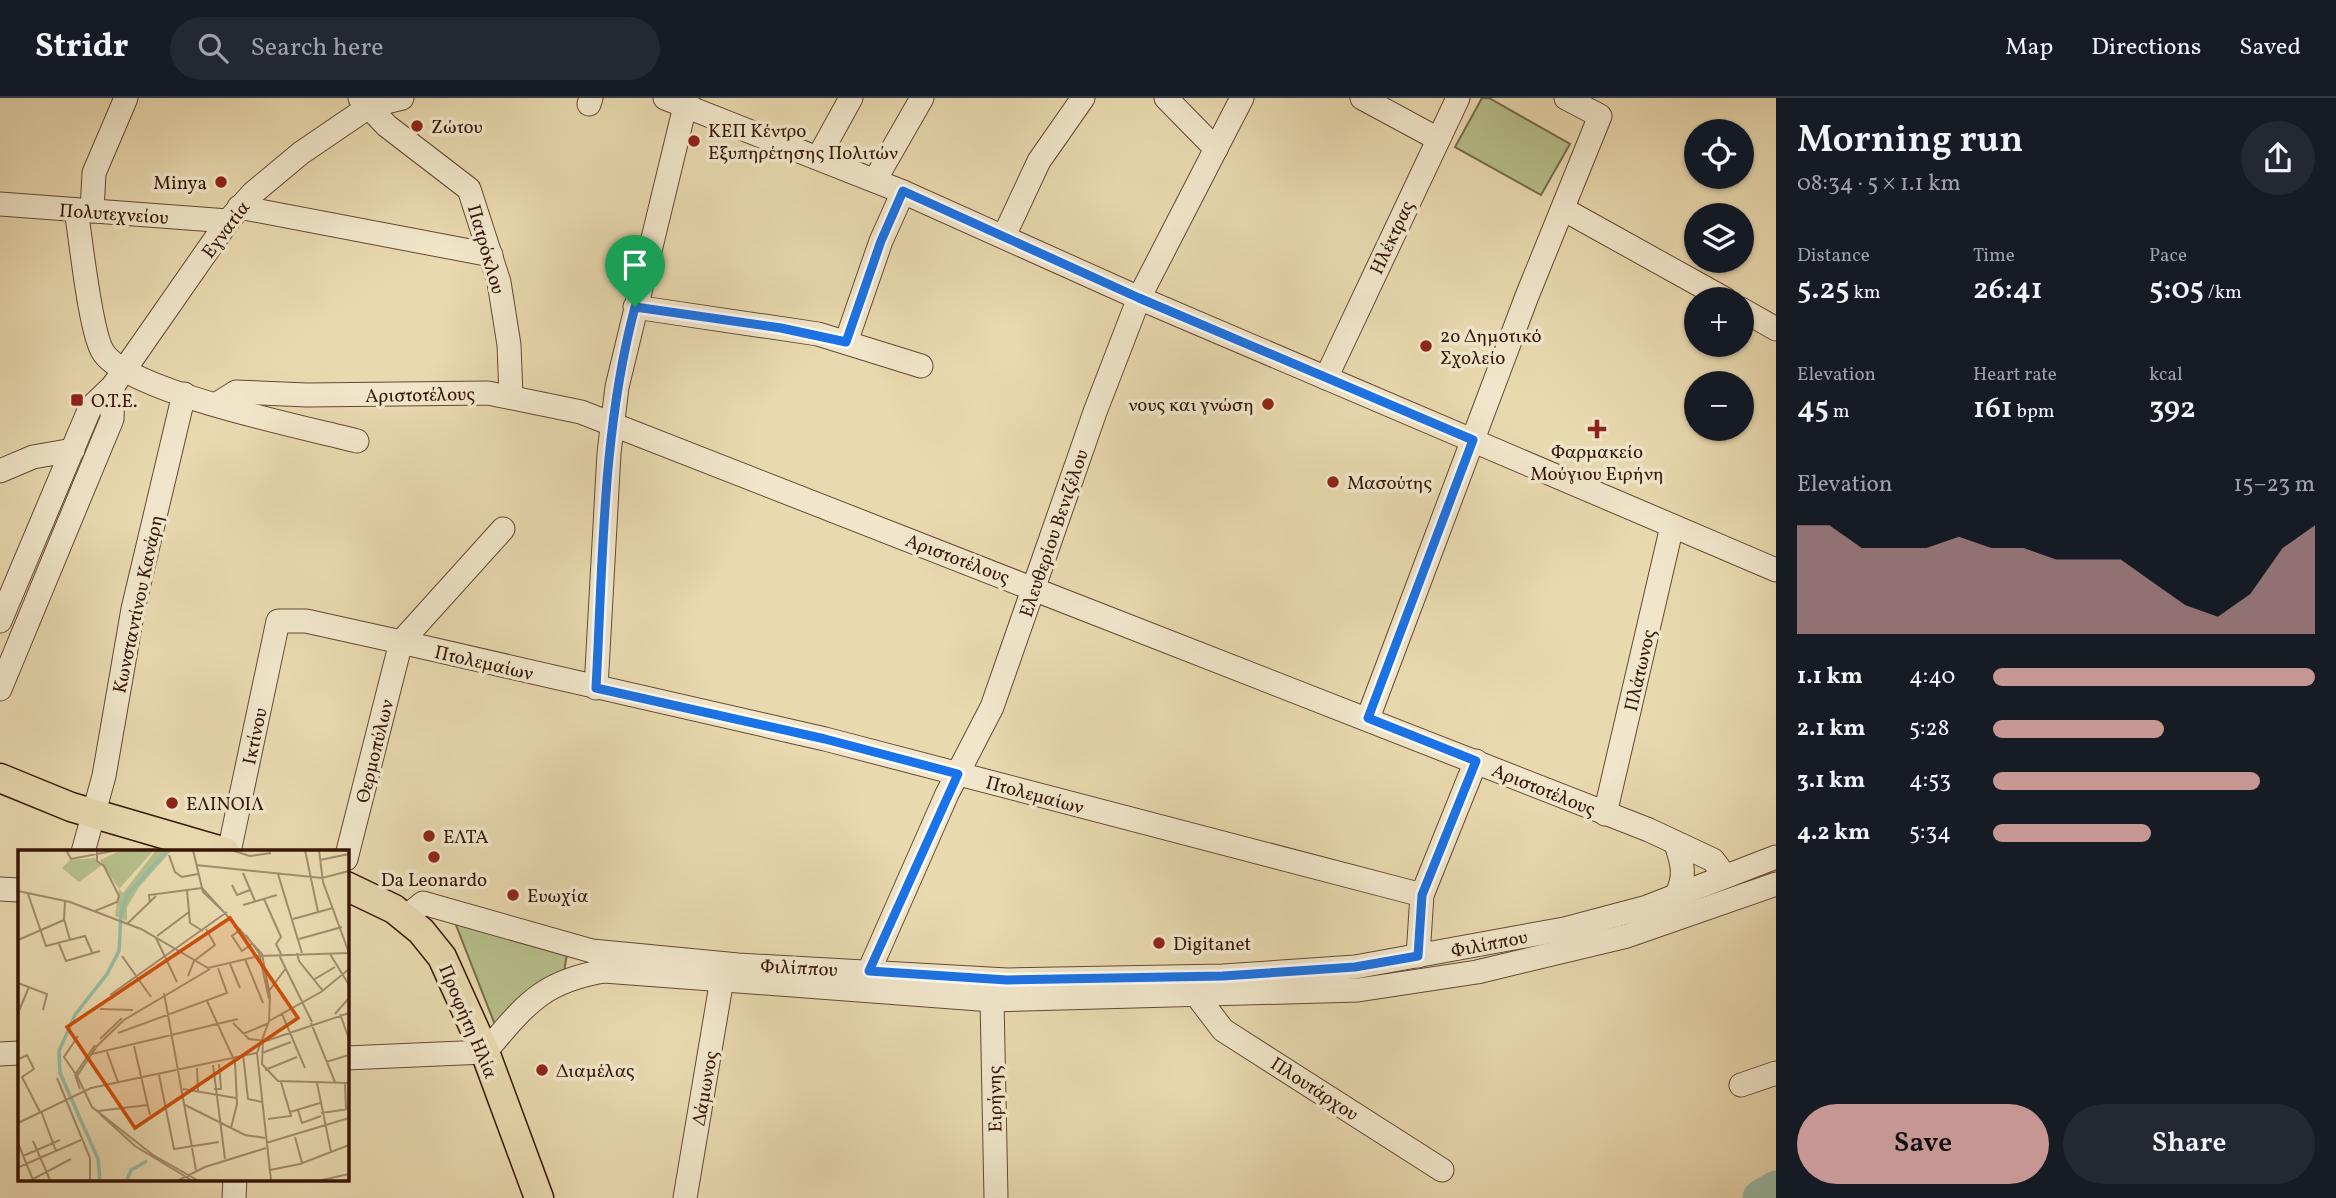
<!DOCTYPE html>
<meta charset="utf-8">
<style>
:root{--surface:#171b24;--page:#242831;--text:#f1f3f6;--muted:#9ea1a6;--line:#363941;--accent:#c59692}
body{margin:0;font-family:Vollkorn,serif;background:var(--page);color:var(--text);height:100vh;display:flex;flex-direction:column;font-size:26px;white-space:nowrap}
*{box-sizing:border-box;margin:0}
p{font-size:23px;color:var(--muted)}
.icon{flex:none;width:38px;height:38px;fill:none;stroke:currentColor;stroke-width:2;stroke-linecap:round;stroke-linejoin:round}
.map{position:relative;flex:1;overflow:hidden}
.side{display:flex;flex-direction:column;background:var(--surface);width:560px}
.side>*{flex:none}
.buttons{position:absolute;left:1684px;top:21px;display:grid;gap:14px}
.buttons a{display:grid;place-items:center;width:70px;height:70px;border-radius:50%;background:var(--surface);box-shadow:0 2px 5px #0004;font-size:35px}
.pin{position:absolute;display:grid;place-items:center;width:60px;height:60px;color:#fff;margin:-72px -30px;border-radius:50% 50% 50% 0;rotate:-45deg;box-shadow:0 0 7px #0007}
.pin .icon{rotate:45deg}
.round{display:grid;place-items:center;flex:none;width:74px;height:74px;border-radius:37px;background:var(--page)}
.summary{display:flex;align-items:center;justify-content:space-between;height:119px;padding:0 21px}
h1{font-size:38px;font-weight:600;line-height:52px}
.figures{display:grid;grid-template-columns:repeat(3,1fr);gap:10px;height:119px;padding:7px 21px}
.figures div{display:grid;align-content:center}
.figures b{font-size:30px;font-weight:600}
.figures small{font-size:19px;font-weight:400}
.figures p{font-size:19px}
.chart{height:196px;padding:14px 21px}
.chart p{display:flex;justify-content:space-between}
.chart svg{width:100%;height:126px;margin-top:7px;fill:var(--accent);opacity:.7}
.primary-button{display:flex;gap:14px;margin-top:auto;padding:14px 21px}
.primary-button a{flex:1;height:80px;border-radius:42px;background:var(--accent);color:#111;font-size:28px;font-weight:600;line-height:80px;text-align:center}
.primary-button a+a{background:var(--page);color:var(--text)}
ul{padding:0 21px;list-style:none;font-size:23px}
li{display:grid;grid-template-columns:112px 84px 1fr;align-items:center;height:52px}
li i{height:18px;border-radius:9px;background:var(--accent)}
header{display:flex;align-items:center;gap:42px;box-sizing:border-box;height:98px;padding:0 35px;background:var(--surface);border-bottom:2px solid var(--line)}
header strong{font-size:33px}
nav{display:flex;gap:38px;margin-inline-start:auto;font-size:24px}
.search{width:490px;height:63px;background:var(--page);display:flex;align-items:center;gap:18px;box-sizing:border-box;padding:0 24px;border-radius:38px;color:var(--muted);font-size:26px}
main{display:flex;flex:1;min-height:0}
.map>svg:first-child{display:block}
.green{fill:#b6bf8b;stroke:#776b4a;stroke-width:2}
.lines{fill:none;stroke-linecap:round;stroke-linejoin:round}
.river{stroke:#99bba6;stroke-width:37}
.minor-casing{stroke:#644832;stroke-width:25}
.major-casing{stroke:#381708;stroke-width:31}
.minor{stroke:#f1e6cb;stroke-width:23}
.major{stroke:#e9d9af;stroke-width:28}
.route-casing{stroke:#fff;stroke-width:14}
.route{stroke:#1a73e8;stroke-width:9}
.poi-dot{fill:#8f2418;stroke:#f1e6cb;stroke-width:2.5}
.labels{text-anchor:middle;stroke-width:7;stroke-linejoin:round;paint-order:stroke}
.poi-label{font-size:19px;fill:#381708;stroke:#f1e6cb;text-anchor:start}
.street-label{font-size:19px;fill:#381708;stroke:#f1e6cb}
.inset-river{fill:none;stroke:#99bba6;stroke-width:3.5}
.inset-road{fill:none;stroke:#a28b6c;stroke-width:2}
.view{fill:#ce4f0b;fill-opacity:0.15;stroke:#ce4f0b;stroke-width:3.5}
.inset-edge{fill:none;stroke:#381708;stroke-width:3.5}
</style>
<header>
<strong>Stridr</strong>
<div class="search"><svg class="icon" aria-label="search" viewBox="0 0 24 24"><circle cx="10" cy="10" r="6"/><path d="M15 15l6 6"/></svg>Search here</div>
<nav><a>Map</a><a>Directions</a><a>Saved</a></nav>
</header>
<main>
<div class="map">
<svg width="1776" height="1100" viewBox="0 0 1776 1100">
<rect width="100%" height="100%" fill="#e9d9af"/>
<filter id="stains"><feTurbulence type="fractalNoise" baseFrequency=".00286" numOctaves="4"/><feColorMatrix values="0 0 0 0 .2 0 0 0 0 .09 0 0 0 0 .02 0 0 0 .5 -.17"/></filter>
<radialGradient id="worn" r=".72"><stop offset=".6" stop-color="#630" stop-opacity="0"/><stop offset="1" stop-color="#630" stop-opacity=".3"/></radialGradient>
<g class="green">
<polygon points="1482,0 1489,0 1570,46 1541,97 1455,49"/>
<polygon points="463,826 567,856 564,874 497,932 456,827"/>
</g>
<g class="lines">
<polyline class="river" points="1761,1100 1776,1091"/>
<g class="minor-casing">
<g id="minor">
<polyline points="360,0 387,28 469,91 499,184 509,247 511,298"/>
<polyline points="665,0 903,94 1139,200 1776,472"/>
<polyline points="1166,0 1216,51"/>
<polyline points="1362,0 1438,41"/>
<polyline points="589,6 591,0"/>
<polyline points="819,58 851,0"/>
<polyline points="875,82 922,0"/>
<polyline points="0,106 228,123"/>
<polyline points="239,109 491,157"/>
<polyline points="1563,111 1725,201"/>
<path d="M76,112C81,141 90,234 103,254C128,294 307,330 357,343"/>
<polyline points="92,113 94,75 126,0"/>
<polyline points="1004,138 1039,63 1083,0"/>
<polyline points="635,209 818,236 921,268"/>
<polyline points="1741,211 1776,231"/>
<polyline points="846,244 881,143 903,94"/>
<polyline points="1326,280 1458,0"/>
<polyline points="217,306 236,294 307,297 488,295 581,314 1649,732 1713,762 1725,778"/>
<polyline points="0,373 33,359 73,352"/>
<polyline points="0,523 90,310 113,288 228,123 253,95 301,55 370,8 402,0"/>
<polyline points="596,590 609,355 617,289 687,0"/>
<polyline points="0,591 112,321 113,288"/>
<polyline points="1368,620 1527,198 1600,18 1566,0"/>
<polyline points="1605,716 1672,428"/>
<polyline points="83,754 104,678 133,511 184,296"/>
<polyline points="229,754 278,523 306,523 401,544 503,431"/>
<polyline points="346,761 401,544 825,641 1422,797"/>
<polyline points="0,791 19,792"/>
<path d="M1676,798C1686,778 1683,767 1676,746"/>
<polyline points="406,819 423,805 592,853 738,867 1007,882 1223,878 1355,869 1564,831 1647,809 1776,759"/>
<polyline points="1418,858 1422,797 1476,663"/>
<polyline points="869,873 947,696 992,609 1095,314 1139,200 1242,0"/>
<polyline points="1197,898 1223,932 1442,1072"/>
<polyline points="992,902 996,1100"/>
<polyline points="0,956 19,955"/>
<path d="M346,960L485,954C525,908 540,884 604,873L992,902L1358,892L1477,874L1627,838L1776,786"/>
<polyline points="1741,987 1776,975"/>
<polyline points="234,1100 235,1081"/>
<polyline points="685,1100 722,881"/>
</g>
</g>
<g class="major-casing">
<g id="major">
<polyline points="0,680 71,709 225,754"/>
<polyline points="346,788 394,811 421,833 442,859 485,954 539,1100"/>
</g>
</g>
<use href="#minor" class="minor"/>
<use href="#major" class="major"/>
</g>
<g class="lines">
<g class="route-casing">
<path id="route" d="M903,93L1139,200L1473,342L1368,620L1476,663L1422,797L1418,858L1355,869L1223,878L1007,882L869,873L958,676L825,641L596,590C603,463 602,333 635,209L781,230L846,244L881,143Z"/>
</g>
<use href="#route" class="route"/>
</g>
<g class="poi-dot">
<circle cx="417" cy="28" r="7"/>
<circle cx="694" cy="43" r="7"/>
<circle cx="221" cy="84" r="7"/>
<circle cx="1426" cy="248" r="7"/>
<rect x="70" y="295" width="14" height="14" rx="3.5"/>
<circle cx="1268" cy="306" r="7"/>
<path d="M1593.5 320.5h7v7h7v7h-7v7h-7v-7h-7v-7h7z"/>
<circle cx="1333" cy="384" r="7"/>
<circle cx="172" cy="705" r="7"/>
<circle cx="429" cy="738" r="7"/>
<circle cx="434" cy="759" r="7"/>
<circle cx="513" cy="797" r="7"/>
<circle cx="1159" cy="845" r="7"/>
<circle cx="542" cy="972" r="7"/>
</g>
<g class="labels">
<g class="poi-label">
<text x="431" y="35">Ζώτου</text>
<text x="708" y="39">ΚΕΠ Κέντρο<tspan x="708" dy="22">Εξυπηρέτησης Πολιτών</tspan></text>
<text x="207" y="91" text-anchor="end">Minya</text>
<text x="1440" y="244">2ο Δημοτικό<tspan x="1440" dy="22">Σχολείο</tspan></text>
<text x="91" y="309">Ο.Τ.Ε.</text>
<text x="1254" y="313" text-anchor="end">νους και γνώση</text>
<text x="1597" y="360" text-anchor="middle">Φαρμακείο<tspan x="1597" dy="22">Μούγιου Ειρήνη</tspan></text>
<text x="1347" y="391">Μασούτης</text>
<text x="186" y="712">ΕΛΙΝΟΙΛ</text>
<text x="443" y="745">ΕΛΤΑ</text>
<text x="434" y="788" text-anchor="middle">Da Leonardo</text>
<text x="527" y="804">Ευωχία</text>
<text x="1173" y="852">Digitanet</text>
<text x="556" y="979">Διαμέλας</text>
</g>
<g class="street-label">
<text transform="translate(114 115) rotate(4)" y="7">Πολυτεχνείου</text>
<text transform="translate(225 131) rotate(-53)" y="7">Εγνατία</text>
<text transform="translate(1391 139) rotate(-65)" y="7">Ηλέκτρας</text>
<text transform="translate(487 151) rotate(74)" y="7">Πατρόκλου</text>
<text transform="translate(420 296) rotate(-1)" y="7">Αριστοτέλους</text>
<text transform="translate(1053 435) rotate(-71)" y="7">Ελευθερίου Βενιζέλου</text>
<text transform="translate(958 460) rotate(21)" y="7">Αριστοτέλους</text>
<text transform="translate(137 506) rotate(-78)" y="7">Κωνσταντίνου Κανάρη</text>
<text transform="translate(484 564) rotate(13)" y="7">Πτολεμαίων</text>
<text transform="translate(1639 572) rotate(-77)" y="7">Πλάτωνος</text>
<text transform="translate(254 638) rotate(-78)" y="7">Ικτίνου</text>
<text transform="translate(374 653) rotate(-76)" y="7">Θερμοπύλων</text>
<text transform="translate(1544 691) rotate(22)" y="7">Αριστοτέλους</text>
<text transform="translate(1035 696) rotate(15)" y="7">Πτολεμαίων</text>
<text transform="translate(1489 845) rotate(-11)" y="7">Φιλίππου</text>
<text transform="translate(799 869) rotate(3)" y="7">Φιλίππου</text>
<text transform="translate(469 923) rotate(67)" y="7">Προφήτη Ηλία</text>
<text transform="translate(704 990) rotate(-80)" y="7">Δάμωνος</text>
<text transform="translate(1315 990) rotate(33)" y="7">Πλουτάρχου</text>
<text transform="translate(994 1001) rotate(-91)" y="7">Ειρήνης</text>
</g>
</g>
<g transform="translate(18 752)">
<rect width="331" height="331" fill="#e9d9af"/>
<path d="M104,0H136L101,39L105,43L138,0H154L121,37L109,57V71L97,66L101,39L82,10ZM77,8L84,15L61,32L44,18L52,10Z" fill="#b6bf8b"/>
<path class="inset-river" d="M82,330L80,309L42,223L41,201L57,165L89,124L101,101L103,64L110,44L150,0M109,330L113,320L129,311"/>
<path class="inset-road" d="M48,0L53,9L100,0M175,0L185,42L206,62M213,0L232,6L253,3M287,0L300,62M301,0L305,32L331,103M151,5L157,22L164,27L180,24M302,10L331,4M178,15L304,28L331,21M225,23L237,51M260,24L284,103M214,35L219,45L232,40M184,38L244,104L252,146L251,171L239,203L253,330M169,40L172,73L185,81M0,41L52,52L123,79L190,118L241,106L331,103M10,44L28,96L67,86L74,102M246,49L263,87L258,94L263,104M47,51L46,69L52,90M132,53L131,45L184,38M225,55L259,45M77,61L99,52L101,46L86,16L79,11V0M275,69L315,58M110,73L138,46M223,79L214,86L224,101L235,93M228,85L241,103L251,149M139,86L171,62M138,88L159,132M281,89L324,77M0,90L46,70M41,94L48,111L82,101M279,103L281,111L305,141M312,104L331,135M261,105L294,172M104,106L133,147M227,109L245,153M212,114L222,138M170,126L176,111L197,95L188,79M295,130L317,117M0,133L29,144L25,160M251,141L268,118M146,143L178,320M92,145L209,62M189,151L217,212L219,254L213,278M82,159L115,160M0,163L11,137M264,164L287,218M317,164L331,148M322,164L331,189M251,171L303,142L331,119M215,173L231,189L248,191L331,163M293,173L317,232M100,183L209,143L200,118M225,184L251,173M82,189L104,168M245,190L244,214L260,231L331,233M116,196L132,265M89,202L100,232M244,203L273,192M74,204L220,169M225,204L230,249L244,252M1,209L9,205L16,219L4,227L22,262M308,212L331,205M195,215L207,309M179,218L180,242M247,220L279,207M57,223L46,207L60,186M141,225L156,299L201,292M39,228L72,308V330M299,233L313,302M327,233L328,259M62,239L57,225L77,195M165,239L218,248M196,239H203L201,214M167,255L227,285L247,288M280,260L284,273L303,266M23,261L38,301M80,261L130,255M272,262L302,253M303,263L331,259M82,264L117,296L173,330M250,269L273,266L263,232M0,273L73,238L238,203M277,287L284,313M15,291L32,330M0,293L15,330M248,293L331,268M5,306L42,290M1,317L63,290M252,320L282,314L331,295M15,329L53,309M161,330L187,317L248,298M179,330L135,305L74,257L59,226L79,196L106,170L192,119M304,330L331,324"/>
<path class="view" d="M212,68L280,168L117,278L49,177Z"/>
<rect width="331" height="331" class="inset-edge"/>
</g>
<rect width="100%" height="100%" filter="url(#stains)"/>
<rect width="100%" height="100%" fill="url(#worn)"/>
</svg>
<div class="buttons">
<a><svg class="icon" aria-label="locate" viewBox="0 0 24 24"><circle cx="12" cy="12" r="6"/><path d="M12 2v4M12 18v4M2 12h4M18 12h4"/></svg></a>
<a><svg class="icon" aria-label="layers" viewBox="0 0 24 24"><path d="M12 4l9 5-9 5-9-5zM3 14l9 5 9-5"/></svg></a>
<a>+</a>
<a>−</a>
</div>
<div class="pin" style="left:635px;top:209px;background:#1e9e55"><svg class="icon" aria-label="arrive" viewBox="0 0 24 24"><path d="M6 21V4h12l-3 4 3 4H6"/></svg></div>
</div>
<section class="side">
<div class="summary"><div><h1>Morning run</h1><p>08:34 · 5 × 1.1 km</p></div><a class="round"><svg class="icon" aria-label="share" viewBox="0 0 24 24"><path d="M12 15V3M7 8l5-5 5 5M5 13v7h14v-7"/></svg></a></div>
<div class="figures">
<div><p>Distance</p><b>5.25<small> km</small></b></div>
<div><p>Time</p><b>26:41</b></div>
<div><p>Pace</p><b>5:05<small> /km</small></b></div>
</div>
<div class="figures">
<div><p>Elevation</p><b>45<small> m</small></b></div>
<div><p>Heart rate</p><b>161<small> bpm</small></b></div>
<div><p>kcal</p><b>392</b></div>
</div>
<div class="chart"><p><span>Elevation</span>15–23 m</p>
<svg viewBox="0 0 160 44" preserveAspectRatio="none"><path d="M0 44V6L10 6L20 14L30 14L40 14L50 10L60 14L70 14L80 18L90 18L100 18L110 26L120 34L130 38L140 30L150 14L160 6V44z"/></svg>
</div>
<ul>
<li><b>1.1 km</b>4:40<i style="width:100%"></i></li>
<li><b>2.1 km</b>5:28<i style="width:53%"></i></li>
<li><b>3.1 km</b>4:53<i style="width:83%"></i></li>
<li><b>4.2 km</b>5:34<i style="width:49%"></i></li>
</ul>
<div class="primary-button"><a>Save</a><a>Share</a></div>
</section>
</main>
